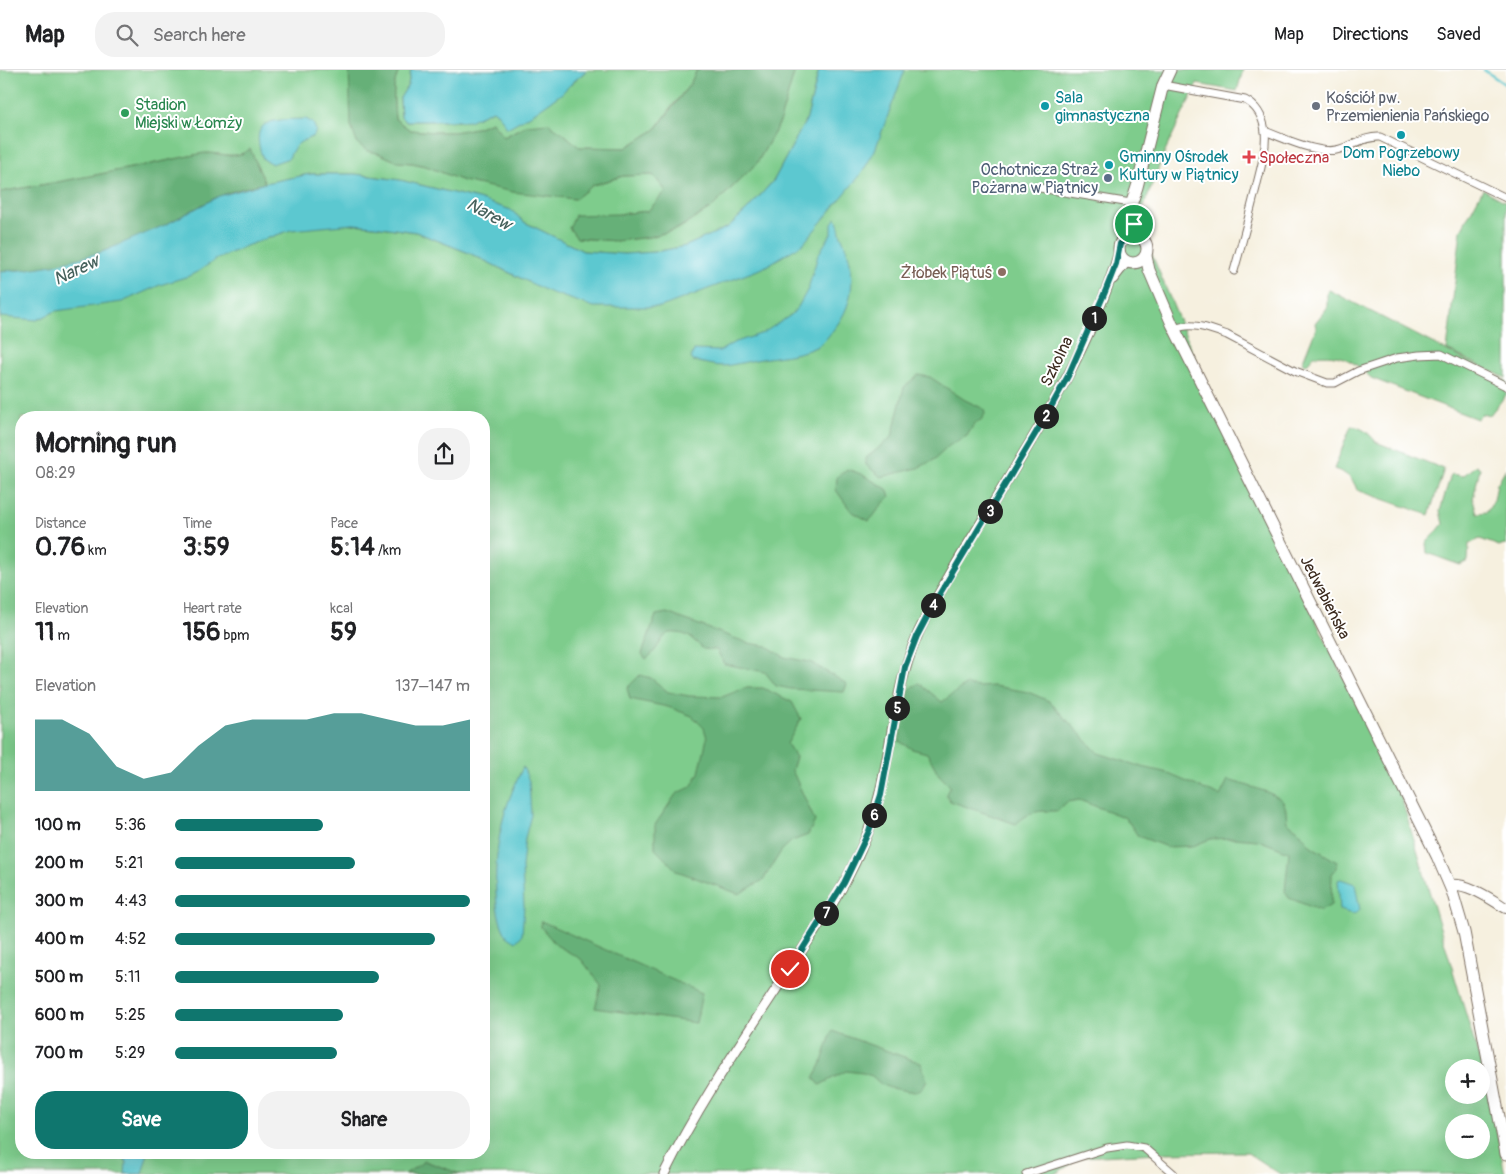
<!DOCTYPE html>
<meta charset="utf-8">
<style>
:root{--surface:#fff;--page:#f2f2f2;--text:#202124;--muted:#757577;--line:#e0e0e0;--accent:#0f766e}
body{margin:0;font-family:Pangolin,sans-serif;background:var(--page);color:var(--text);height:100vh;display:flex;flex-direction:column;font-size:19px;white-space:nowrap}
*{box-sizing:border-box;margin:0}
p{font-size:16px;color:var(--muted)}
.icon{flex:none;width:28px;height:28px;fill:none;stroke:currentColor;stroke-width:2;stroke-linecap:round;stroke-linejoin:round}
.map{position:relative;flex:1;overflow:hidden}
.sheet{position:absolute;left:15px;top:341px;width:475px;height:748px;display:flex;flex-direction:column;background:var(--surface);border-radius:20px;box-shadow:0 5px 20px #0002}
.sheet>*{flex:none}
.controls{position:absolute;left:1445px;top:989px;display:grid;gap:10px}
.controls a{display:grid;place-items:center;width:45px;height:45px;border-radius:50%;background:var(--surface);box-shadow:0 5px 20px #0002;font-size:25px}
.pin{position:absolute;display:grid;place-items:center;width:42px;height:42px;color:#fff;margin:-21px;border:2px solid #fff;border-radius:50%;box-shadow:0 1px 5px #0007}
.km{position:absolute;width:25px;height:25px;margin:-12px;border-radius:50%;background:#222;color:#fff;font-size:14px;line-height:25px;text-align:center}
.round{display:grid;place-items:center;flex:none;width:52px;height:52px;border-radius:20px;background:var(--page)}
.head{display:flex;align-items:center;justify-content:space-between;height:85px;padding:0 20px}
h1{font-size:28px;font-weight:700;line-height:38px}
.stats{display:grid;grid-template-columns:repeat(3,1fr);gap:8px;height:85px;padding:5px 20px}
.stats div{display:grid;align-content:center}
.stats b{font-size:25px;font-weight:700}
.stats small{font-size:14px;font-weight:400}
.stats p{font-size:14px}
.chart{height:140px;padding:10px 20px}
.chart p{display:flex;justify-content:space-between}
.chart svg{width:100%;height:90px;margin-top:5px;fill:var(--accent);opacity:.7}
.button{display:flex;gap:10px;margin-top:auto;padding:10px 20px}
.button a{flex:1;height:58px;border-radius:20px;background:var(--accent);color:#fff;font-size:20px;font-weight:700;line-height:58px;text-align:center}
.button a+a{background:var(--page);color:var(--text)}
ul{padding:0 20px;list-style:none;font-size:16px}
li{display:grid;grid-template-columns:80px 60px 1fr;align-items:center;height:38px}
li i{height:12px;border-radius:6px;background:var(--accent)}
header{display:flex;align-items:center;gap:30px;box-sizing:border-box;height:70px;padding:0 25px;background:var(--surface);border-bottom:1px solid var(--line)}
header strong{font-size:24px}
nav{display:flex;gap:28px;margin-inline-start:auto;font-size:18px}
.search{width:350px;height:45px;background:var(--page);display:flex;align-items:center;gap:12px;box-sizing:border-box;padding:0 18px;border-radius:20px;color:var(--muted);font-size:19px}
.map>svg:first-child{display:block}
.green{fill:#7ecc8c;stroke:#5c7b55;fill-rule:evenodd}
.forest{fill:#66b078;stroke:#506d4b}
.water{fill:#5bc8d0;stroke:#4b7977}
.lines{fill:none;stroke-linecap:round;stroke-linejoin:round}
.stream{stroke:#5bc8d0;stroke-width:2.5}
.minor-casing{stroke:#7c6f62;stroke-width:9}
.tertiary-casing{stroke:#7c6f62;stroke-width:11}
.secondary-casing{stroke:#7c6f62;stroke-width:12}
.primary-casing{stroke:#7c6f62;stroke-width:13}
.minor{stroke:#fff;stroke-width:7}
.tertiary{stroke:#fff;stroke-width:9}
.secondary{stroke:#fff;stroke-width:10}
.primary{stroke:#fff;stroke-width:11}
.route-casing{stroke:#fff;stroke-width:10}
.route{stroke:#0f766e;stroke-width:6}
.culture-dot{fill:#0f9aa8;stroke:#fff;stroke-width:2}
.worship-dot{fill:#6b7280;stroke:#fff;stroke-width:2}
.leisure-dot{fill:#2e9e5b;stroke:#fff;stroke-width:2}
.health-dot{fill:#e0444e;stroke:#fff;stroke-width:2}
.service-dot{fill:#5c6f8a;stroke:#fff;stroke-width:2}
.education-dot{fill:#8d6e63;stroke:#fff;stroke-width:2}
.labels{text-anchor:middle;stroke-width:4;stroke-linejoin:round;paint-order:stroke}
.culture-label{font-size:16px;fill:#0d838f;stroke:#fff;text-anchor:start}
.worship-label{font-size:16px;fill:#5b616d;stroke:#fff;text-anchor:start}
.leisure-label{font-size:16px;fill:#27864d;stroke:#fff;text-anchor:start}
.health-label{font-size:16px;fill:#be3a42;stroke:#fff;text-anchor:start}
.service-label{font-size:16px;fill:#4e5e75;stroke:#fff;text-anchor:end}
.education-label{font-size:16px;fill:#785e54;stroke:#fff;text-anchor:end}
.street-label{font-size:16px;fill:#3b2a1e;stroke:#fff}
.water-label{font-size:18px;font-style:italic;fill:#46615c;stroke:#fff}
</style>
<header>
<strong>Map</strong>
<div class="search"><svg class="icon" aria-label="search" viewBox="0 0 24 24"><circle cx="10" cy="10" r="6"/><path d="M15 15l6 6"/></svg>Search here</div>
<nav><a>Map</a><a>Directions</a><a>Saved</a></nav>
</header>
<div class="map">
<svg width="1506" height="1104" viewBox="0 0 1506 1104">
<rect width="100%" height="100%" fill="#fff"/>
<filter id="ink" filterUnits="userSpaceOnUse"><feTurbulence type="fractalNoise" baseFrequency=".02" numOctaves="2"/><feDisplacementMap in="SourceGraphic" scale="10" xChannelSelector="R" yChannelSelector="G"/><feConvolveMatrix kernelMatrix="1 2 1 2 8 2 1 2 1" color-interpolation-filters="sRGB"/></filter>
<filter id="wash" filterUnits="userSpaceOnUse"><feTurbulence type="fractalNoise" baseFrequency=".0096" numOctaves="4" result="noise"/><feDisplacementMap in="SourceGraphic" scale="20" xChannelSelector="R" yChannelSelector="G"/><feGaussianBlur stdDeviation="1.12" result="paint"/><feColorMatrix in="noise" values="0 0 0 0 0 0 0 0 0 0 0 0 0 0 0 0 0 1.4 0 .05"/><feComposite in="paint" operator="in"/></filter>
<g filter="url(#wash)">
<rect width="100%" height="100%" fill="#f6f0df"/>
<g class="green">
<path d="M0,0H349L351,25L367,81L378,83L398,92L412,93L426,96L463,111L575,129L593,115L623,106L653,105L666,121L648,141L620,144L569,158L577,168L616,171L650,167L678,159L710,139L757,93L779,54L795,0H819L807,48L774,110L747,140L728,157L686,176L655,182L624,184L583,181L524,152L511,140L478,129L400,110L355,104H310L265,113L250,79C234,92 217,80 199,84C133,98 67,111 0,122Z"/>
<path d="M400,0H411L408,15L400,28L401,47L405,51H468L493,40L499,45L561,24L572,13L587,0H697L690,14L673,35L656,59L626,78L579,77L563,63L526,55L504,67L492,52L476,58L454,62H434L410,60L395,49C394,34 391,12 400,0Z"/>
<path d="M899,0H1243L1237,21L1197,14L1165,81L1138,151L1240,396L1399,720L1488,1018L1505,1104H1280L1246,1082L1158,1083L1082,1087L1055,1104H0V232L239,160L353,154L374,156L416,162L469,183L520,208L734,169ZM21,348H484V1082H21ZM1454,998H1481V1025H1454ZM1454,1052H1481V1080H1454Z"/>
<polygon points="1483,119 1506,132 1506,308 1447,280 1461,160"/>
<path d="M1329,220L1506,311V325L1489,346L1482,344L1477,349L1371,308C1352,289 1340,283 1314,286L1307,294L1302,293L1316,258L1315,253L1327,238V222Z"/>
<path d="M1351,356C1362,357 1369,363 1376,372L1444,399L1429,445L1357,420C1353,408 1346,403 1334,399Z"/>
<polygon points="1476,395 1480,398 1473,429 1477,443 1487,442 1494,430 1497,414 1506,398 1506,475 1499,476 1480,469 1469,474 1468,491 1460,495 1427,483 1426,473 1434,465 1443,454 1440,441 1451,404 1463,406"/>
</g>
<g class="forest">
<path d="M349,0H400C391,12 394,34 395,49L410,60L434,62H454L476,58L492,52L504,67L526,55L548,53L563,63L579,77L626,78L656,59L690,14L697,0H795L779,54L757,93L710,139L677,159L650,167L616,171L577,168L569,158L575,145L620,144L648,141L666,121L653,105L623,106L593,115L575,129L513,122L463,111L426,96L412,93L398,92L378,83L367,81L357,73L351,56Z"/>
<path d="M250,79L265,113C250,117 232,120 218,127C201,135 184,145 167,154C115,180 58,200 0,201V122C67,111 133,98 199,84C217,80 234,92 250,79Z"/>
<polygon points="918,305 930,307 965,330 984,339 985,344 981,350 974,354 967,366 950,375 934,390 918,398 881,407 866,395 866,388 892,367 904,317"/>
<path d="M847,399L861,404L887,419L890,427C879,436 878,442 869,451L851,441L836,420L837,407Z"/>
<path d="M667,543L748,573L767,576L784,587L810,592L847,614L844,622L791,619L776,616L765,602L724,594L717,580L703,579C690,566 686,562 668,563C659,571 657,582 646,589L642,584L656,545Z"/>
<polygon points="640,605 651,608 668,622 689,626 722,627 745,618 763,618 792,632 801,649 787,674 796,687 792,700 815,751 808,765 792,771 782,780 763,810 739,824 677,801 655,779 655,755 676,724 691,717 699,703 707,668 704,658 692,646 668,637 630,629 627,618"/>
<path d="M919,613L942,632L965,615L979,617L994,616L1028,622L1049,631L1098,683L1142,697L1164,702L1220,726L1228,710C1240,714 1276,722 1283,732C1287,738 1286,745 1287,752L1298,760L1311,776L1337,792V798L1332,804L1331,835L1321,841L1289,828L1285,822L1289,782L1258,770L1234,768L1210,769L1193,776L1167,777L1138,766L1126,748L1079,730L1067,732L1057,741C1037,741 1032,740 1016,754L950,731L946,724L950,716L939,705L927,683L912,679L899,671L909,620Z"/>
<polygon points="541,851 702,923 696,953 595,938 601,915 581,889 556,875 541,857"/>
<polygon points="832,961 921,993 927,1010 921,1020 915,1022 890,1018 882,1015 872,1006 863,1003 846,1001 820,1015 814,1008 821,995"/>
<polygon points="425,1091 461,1104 405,1104"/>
</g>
<g class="water">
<polygon points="411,0 587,0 572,13 561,24 534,43 507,58 499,45 493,40 469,51 405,51 401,47 400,28 408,15"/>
<polygon points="819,0 905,0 875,80 862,103 803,174 763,198 661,237 594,237 549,222 469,183 416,162 374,156 353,154 291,160 246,176 215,190 199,201 189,206 160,215 122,232 56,241 37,250 0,247 0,201 21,200 53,195 102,182 167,154 219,126 265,113 310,104 355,104 400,110 478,129 511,140 524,152 583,181 624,184 655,182 686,176 728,157 747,140 774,110 807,48"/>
<path d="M306,49L313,53L316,60L314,66C300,72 295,73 289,88L272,94L263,89C247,47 274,50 306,49Z"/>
<path d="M836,148C839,153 839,160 841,166C856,197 857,231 834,259C829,265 823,274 816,277C797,286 776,286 756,290C745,292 734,295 723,296C712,296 702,292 692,291L691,288L694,280L720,281L733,273L763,263L791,245L798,237L808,219L818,185L832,162V153Z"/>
<path d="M523,697L529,711L531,745L525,768L522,797L524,836L522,865L516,872C513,870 509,868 507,866C491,844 495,788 500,763C504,740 513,718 523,697Z"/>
<path d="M1341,809L1355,814L1360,840C1355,847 1347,842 1340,840L1338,810Z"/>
<polygon points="122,1083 148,1083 142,1104 125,1104 126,1092"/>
</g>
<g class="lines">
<polyline class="stream" points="1484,0 1506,15"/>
</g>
</g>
<g filter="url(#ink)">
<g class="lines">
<g class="minor-casing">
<g id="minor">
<path d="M1163,15L1245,30C1257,36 1263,48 1265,61C1267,80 1260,100 1256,118C1249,146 1242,173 1234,201"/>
<path d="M1265,61C1282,68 1319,84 1336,80C1352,77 1364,66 1380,67L1506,128"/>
<polyline points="1040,118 1131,133"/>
<path d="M1175,259C1191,251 1211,259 1227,265L1295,301L1327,313H1335L1358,301L1397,288L1419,285L1441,284L1506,316"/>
<polyline points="1026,1104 1107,1078 1127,1075 1144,1078 1174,1104"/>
</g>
</g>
<g class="tertiary-casing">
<g id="tertiary">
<polyline points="1113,209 1124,195 1128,192"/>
<path d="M664,1104C700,1031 747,964 792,895C817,858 843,821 861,779C895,706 887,621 925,549C990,427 1080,316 1119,182"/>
</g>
</g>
<g class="secondary-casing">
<path id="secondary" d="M1450,815C1469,813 1490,829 1506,838"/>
</g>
<g class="primary-casing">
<g id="primary">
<circle cx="1133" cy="179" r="14"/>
<polyline points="1125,168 1130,138 1137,117 1163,15 1170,0"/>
<polyline points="1146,186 1149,200 1172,254 1437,786 1452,821 1464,862 1506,1084"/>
</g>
</g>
<use href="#minor" class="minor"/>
<use href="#tertiary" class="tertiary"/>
<use href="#secondary" class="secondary"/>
<use href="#primary" class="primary"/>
</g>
</g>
<g class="lines" filter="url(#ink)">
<g class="route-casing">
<polyline id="route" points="790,899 844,813 869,761 881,725 905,597 917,566 936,530 1046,346 1068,306 1105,222 1116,194 1120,174 1125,168 1137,165 1134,154"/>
</g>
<use href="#route" class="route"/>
</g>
<g class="culture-dot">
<circle cx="1045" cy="36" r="5"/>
<circle cx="1401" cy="65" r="5"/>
<circle cx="1109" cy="95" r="5"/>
</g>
<circle class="worship-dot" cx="1316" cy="36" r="5"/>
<circle class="leisure-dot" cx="125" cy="43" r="5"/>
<path class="health-dot" d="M1246.5 79.5h5v5h5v5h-5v5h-5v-5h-5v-5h5z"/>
<circle class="service-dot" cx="1108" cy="108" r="5"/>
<circle class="education-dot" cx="1002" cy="202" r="5"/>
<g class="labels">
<g class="culture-label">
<text x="1055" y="33">Sala<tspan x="1055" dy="18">gimnastyczna</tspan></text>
<text x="1401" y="88" text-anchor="middle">Dom Pogrzebowy<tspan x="1401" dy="18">Niebo</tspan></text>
<text x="1119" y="92">Gminny Ośrodek<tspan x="1119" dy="18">Kultury w Piątnicy</tspan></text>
</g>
<g class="worship-label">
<text x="1326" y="33">Kościół pw.<tspan x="1326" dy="18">Przemienienia Pańskiego</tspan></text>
</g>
<g class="leisure-label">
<text x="135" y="40">Stadion<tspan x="135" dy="18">Miejski w Łomży</tspan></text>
</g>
<g class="health-label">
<text x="1259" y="93">Społeczna</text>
</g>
<g class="service-label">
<text x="1098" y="105">Ochotnicza Straż<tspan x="1098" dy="18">Pożarna w Piątnicy</tspan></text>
</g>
<g class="education-label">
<text x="992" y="208">Żłobek Piątuś</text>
</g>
<g class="street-label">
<text transform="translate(1056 291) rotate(-64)" y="6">Szkolna</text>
<text transform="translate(1326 527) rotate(63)" y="6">Jedwabieńska</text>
</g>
<g class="water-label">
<text transform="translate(489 144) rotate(29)" y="6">Narew</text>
<text transform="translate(76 200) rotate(-25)" y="6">Narew</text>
</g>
</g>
</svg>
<div class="controls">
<a>+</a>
<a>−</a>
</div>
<div class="pin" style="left:1134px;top:154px;background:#1e9e55"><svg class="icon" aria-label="arrive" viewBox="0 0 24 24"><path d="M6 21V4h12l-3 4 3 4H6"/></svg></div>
<div class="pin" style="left:790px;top:899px;background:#d93025"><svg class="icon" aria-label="check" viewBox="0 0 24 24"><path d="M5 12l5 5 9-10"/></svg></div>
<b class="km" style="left:1094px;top:248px">1</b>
<b class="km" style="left:1046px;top:346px">2</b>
<b class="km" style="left:990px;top:441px">3</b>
<b class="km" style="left:933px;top:535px">4</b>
<b class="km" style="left:897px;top:638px">5</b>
<b class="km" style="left:874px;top:745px">6</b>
<b class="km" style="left:826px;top:843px">7</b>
<section class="sheet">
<div class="head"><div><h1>Morning run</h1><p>08:29</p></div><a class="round"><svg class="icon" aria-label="share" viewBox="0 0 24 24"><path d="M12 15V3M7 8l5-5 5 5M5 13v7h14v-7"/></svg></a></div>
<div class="stats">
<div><p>Distance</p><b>0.76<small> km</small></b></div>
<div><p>Time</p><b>3:59</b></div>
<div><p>Pace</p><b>5:14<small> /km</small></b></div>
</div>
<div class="stats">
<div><p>Elevation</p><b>11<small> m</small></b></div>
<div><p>Heart rate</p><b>156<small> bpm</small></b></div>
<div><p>kcal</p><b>59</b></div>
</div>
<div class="chart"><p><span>Elevation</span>137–147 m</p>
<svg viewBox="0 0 160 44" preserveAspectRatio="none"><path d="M0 44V9L10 9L20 16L30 32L40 38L50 35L60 22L70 12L80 9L90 9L100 9L110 6L120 6L130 9L140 12L150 12L160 9V44z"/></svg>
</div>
<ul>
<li><b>100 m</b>5:36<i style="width:50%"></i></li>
<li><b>200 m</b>5:21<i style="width:61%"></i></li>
<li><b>300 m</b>4:43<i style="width:100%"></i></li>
<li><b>400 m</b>4:52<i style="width:88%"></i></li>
<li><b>500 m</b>5:11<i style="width:69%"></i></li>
<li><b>600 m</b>5:25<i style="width:57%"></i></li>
<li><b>700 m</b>5:29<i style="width:55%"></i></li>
</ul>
<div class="button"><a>Save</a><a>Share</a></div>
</section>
</div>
